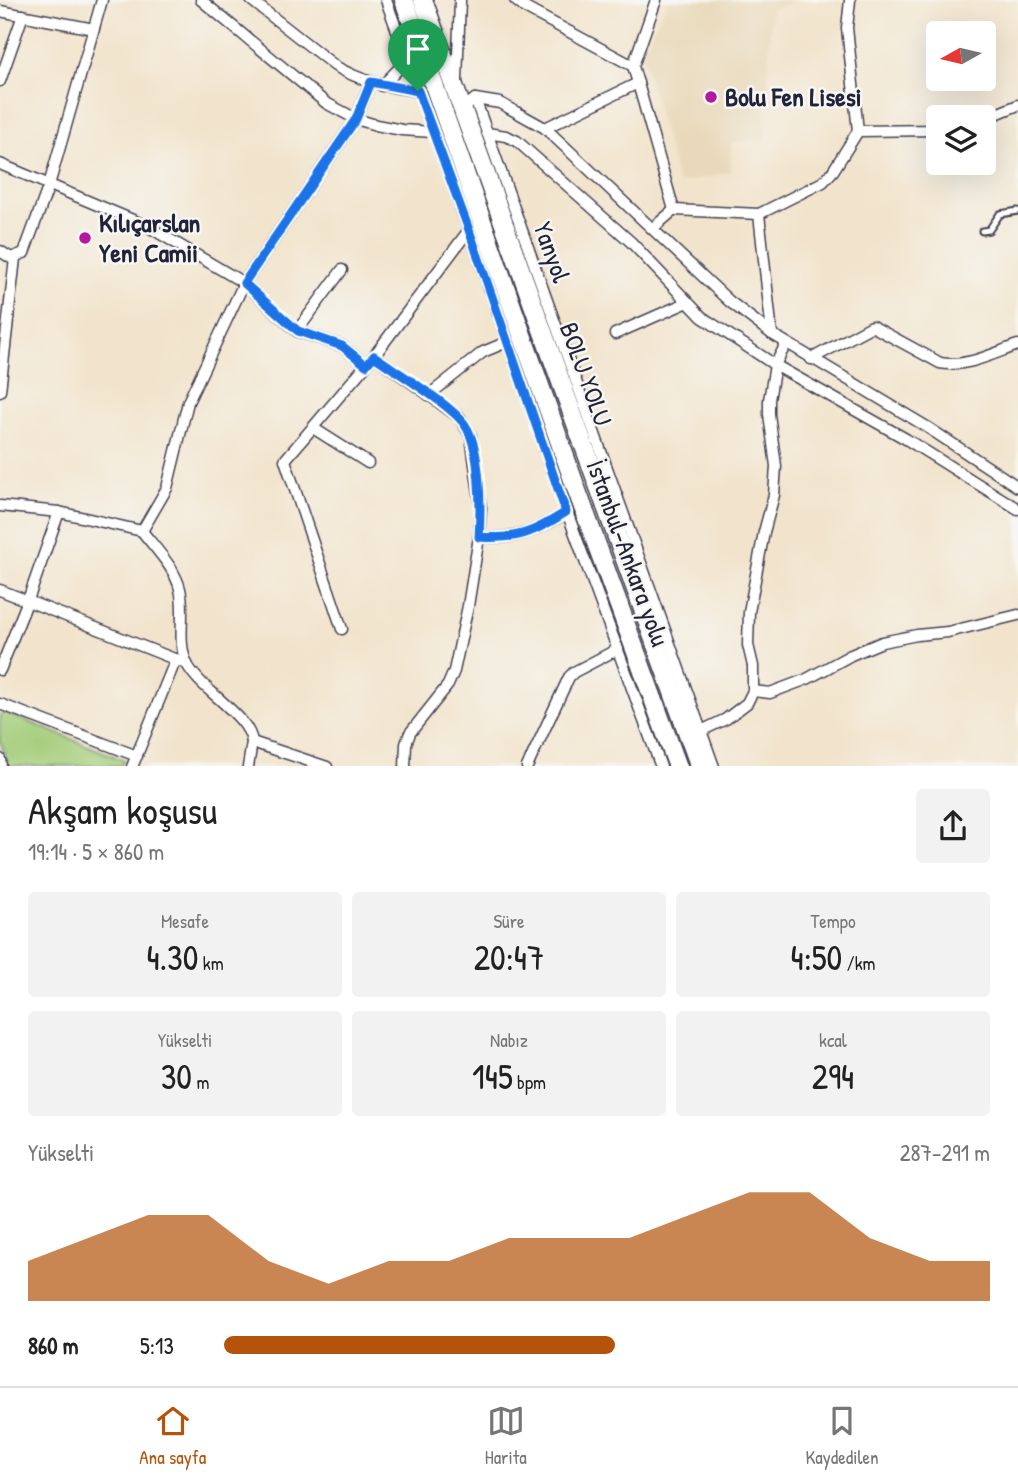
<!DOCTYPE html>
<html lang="tr">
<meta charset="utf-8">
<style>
:root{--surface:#fff;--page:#f2f2f2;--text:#222;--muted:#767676;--line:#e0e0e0;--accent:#b45309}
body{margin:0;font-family:"Patrick Hand",sans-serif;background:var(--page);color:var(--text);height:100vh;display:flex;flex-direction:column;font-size:26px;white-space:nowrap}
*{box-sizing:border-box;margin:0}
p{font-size:23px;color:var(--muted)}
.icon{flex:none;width:38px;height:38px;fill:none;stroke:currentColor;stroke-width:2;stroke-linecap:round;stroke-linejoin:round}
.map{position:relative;height:766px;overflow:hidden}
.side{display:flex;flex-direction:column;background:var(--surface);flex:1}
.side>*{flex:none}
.needle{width:46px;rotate:262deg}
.buttons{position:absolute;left:926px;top:21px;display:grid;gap:14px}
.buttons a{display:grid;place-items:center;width:70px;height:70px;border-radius:7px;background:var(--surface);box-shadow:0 7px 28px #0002;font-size:35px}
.pin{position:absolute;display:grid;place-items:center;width:60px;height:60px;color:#fff;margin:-72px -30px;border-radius:50% 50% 50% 0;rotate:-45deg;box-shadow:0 0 7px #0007}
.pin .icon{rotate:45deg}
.round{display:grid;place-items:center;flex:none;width:74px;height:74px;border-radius:7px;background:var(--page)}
.summary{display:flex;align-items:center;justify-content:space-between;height:119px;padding:0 28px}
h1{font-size:38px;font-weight:600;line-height:52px}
.figures{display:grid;grid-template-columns:repeat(3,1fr);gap:10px;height:119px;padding:7px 28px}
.figures div{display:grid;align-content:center;border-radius:7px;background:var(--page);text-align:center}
.figures b{font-size:35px;font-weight:600}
.figures small{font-size:19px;font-weight:400}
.figures p{font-size:19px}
.chart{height:196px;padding:14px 28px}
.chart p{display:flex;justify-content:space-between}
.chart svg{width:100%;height:126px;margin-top:7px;fill:var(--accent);opacity:.7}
ul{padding:0 28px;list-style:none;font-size:23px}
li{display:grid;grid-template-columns:112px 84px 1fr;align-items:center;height:52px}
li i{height:18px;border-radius:9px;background:var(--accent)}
.dock{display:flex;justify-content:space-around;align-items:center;height:98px;border-top:2px solid var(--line);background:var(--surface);font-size:19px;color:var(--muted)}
.dock a{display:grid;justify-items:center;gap:4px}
.dock .current{color:var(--accent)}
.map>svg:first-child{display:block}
.built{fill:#e9d9ba}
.green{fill:#a2cc78;stroke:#62775a;stroke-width:2}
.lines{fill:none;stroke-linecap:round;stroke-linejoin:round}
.service-casing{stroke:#413f51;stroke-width:9}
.minor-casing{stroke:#413f51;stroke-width:13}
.trunk-casing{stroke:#413f51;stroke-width:21}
.service{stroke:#fff;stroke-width:5}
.minor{stroke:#fff;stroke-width:10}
.trunk{stroke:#fff;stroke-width:18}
.route-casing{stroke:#fff;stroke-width:14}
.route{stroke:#1a73e8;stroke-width:9}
.poi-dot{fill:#b5179e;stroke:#f6f6f2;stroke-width:2.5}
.labels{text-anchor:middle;stroke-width:5;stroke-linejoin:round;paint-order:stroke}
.poi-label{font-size:26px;font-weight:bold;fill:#22223b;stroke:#f6f6f2;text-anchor:start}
.street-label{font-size:26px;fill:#22223b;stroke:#f6f6f2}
</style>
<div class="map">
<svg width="1018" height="767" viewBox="0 0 1018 767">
<rect width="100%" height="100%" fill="#f6f6f2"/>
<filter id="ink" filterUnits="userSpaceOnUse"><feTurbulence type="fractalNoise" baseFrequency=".0143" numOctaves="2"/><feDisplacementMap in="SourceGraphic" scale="14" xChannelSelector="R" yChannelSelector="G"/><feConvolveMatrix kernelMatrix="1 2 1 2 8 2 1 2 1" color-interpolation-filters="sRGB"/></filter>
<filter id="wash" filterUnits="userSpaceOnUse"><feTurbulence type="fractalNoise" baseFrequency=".00686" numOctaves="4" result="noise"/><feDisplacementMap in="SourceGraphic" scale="28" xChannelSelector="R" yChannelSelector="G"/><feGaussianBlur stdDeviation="1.57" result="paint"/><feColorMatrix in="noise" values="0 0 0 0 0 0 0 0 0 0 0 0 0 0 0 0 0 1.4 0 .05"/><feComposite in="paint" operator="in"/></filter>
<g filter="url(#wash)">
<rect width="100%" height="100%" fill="#f2e4cc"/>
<polygon class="built" points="668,0 788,0 788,4 771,10 765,140 731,142 730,172 678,184 642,53"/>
<polygon class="green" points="4,712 124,760 121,766 8,766 0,740 0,714"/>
</g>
<g filter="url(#ink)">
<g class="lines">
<g class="service-casing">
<polyline id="service" points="982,231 989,230 1000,214 1018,211"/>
</g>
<g class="minor-casing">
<g id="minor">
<polyline points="201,0 326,103 356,119 376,125 402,130 433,132"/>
<path d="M251,0L335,66C362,82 388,87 418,91"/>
<polyline points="386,0 469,230 567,512 661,767"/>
<polyline points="515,0 525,8 633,66 674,210"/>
<polyline points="850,0 847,28 858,131"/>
<polyline points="0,11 94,29"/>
<polyline points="633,66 656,0"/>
<polyline points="457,80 460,0"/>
<polyline points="0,81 23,15"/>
<polyline points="382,86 407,60"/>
<polyline points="475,99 500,103 545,128 729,301 772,334 927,427 1018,487"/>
<polyline points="461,110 475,99 714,767"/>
<polyline points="984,119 1018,105"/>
<polyline points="545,128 638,83"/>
<polyline points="487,133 506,136 517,141 631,242 702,317 775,365 906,439 1018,509"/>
<polyline points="0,164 147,226 244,283 297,331 342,346 366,365 374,356"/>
<polyline points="653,228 674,210 759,214"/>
<polyline points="0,251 11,258 24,253 49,185 102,0"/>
<polyline points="297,331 342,270"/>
<polyline points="615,334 688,302"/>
<polyline points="772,334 759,214 823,182 833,171 858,131 938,130"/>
<path d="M811,359L872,326L940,363C966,368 994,353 1018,345"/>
<polyline points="0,391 15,258"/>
<polyline points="429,395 374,356 469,230"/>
<polyline points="313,428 368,463"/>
<path d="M0,506L59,512L142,531C155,548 175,568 180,589C186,613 176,641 187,664C199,689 249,715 252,742L327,767"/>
<polyline points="142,531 167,488 188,402 244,283 356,119 371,82"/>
<path d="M479,537C517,540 535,532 567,512"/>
<polyline points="0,590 187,664"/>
<polyline points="342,629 285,460 366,365"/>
<polyline points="0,670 28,600 59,512"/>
<polyline points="753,691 770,693 807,679 851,655 882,642 917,635 948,632 1018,615"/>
<polyline points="0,704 137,756"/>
<polyline points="701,731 726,719 747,703 753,691 753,666 748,645 749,612 764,532 774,495 776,466 769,414 769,400 775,365 786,344"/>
<polyline points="0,759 1,767"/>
<polyline points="132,767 176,659"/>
<polyline points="248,767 252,742"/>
<polyline points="405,767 406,744 410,733 448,685 454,671 468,606 479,537 481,508 471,436 460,418 429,395 483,352 507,342"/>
<polyline points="527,767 569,677 574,672 618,649"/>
</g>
</g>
<g class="trunk-casing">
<g id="trunk">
<polyline points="404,0 576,488 678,767"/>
<polyline points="423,0 700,767"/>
</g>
</g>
<use href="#service" class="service"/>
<use href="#minor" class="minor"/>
<use href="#trunk" class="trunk"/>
</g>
</g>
<g class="lines" filter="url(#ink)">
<g class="route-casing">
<path id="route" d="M371,82L418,91L469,230L566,512C535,532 517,540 479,537C481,509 481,448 465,425C453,406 395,371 374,356L366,365L342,346L298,331L244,283L356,119Z"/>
</g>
<use href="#route" class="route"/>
</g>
<g class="poi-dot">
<circle cx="711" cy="97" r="7"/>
<circle cx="85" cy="238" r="7"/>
</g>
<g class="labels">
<g class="poi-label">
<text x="725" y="106">Bolu Fen Lisesi</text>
<text x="99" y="232">Kılıçarslan<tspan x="99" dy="30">Yeni Camii</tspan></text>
</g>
<g class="street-label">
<text transform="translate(552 252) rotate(70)" y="9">Yanyol</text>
<text transform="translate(586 374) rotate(70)" y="9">BOLU YOLU</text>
<text transform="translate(628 553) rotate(70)" y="9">İstanbul-Ankara yolu</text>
</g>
</g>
</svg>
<div class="buttons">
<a><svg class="needle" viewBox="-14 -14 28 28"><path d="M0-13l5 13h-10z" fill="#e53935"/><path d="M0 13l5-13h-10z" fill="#767676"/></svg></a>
<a><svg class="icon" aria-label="layers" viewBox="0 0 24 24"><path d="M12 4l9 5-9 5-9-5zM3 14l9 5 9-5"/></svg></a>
</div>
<div class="pin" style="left:418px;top:91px;background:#1e9e55"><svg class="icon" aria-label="arrive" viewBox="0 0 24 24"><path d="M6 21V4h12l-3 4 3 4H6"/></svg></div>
</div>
<section class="side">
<div class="summary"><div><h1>Akşam koşusu</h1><p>19:14 · 5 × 860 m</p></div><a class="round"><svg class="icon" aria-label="share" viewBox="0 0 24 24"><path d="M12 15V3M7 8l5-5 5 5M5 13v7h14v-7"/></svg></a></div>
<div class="figures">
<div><p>Mesafe</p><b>4.30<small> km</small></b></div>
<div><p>Süre</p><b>20:47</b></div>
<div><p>Tempo</p><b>4:50<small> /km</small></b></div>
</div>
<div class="figures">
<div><p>Yükselti</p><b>30<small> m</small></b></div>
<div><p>Nabız</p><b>145<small> bpm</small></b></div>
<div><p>kcal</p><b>294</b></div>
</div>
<div class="chart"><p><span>Yükselti</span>287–291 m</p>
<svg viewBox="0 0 160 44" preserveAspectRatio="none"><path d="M0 44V30L10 22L20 14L30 14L40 30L50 38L60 30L70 30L80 22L90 22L100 22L110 14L120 6L130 6L140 22L150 30L160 30V44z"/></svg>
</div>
<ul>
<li><b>860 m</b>5:13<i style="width:51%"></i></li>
</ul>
</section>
<nav class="dock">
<a class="current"><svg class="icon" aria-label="home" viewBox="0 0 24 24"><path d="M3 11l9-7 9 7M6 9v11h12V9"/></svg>Ana sayfa</a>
<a><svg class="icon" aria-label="map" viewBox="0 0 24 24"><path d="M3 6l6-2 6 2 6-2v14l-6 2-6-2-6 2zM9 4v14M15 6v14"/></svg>Harita</a>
<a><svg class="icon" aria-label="saved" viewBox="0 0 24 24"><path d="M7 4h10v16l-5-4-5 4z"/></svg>Kaydedilen</a>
</nav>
